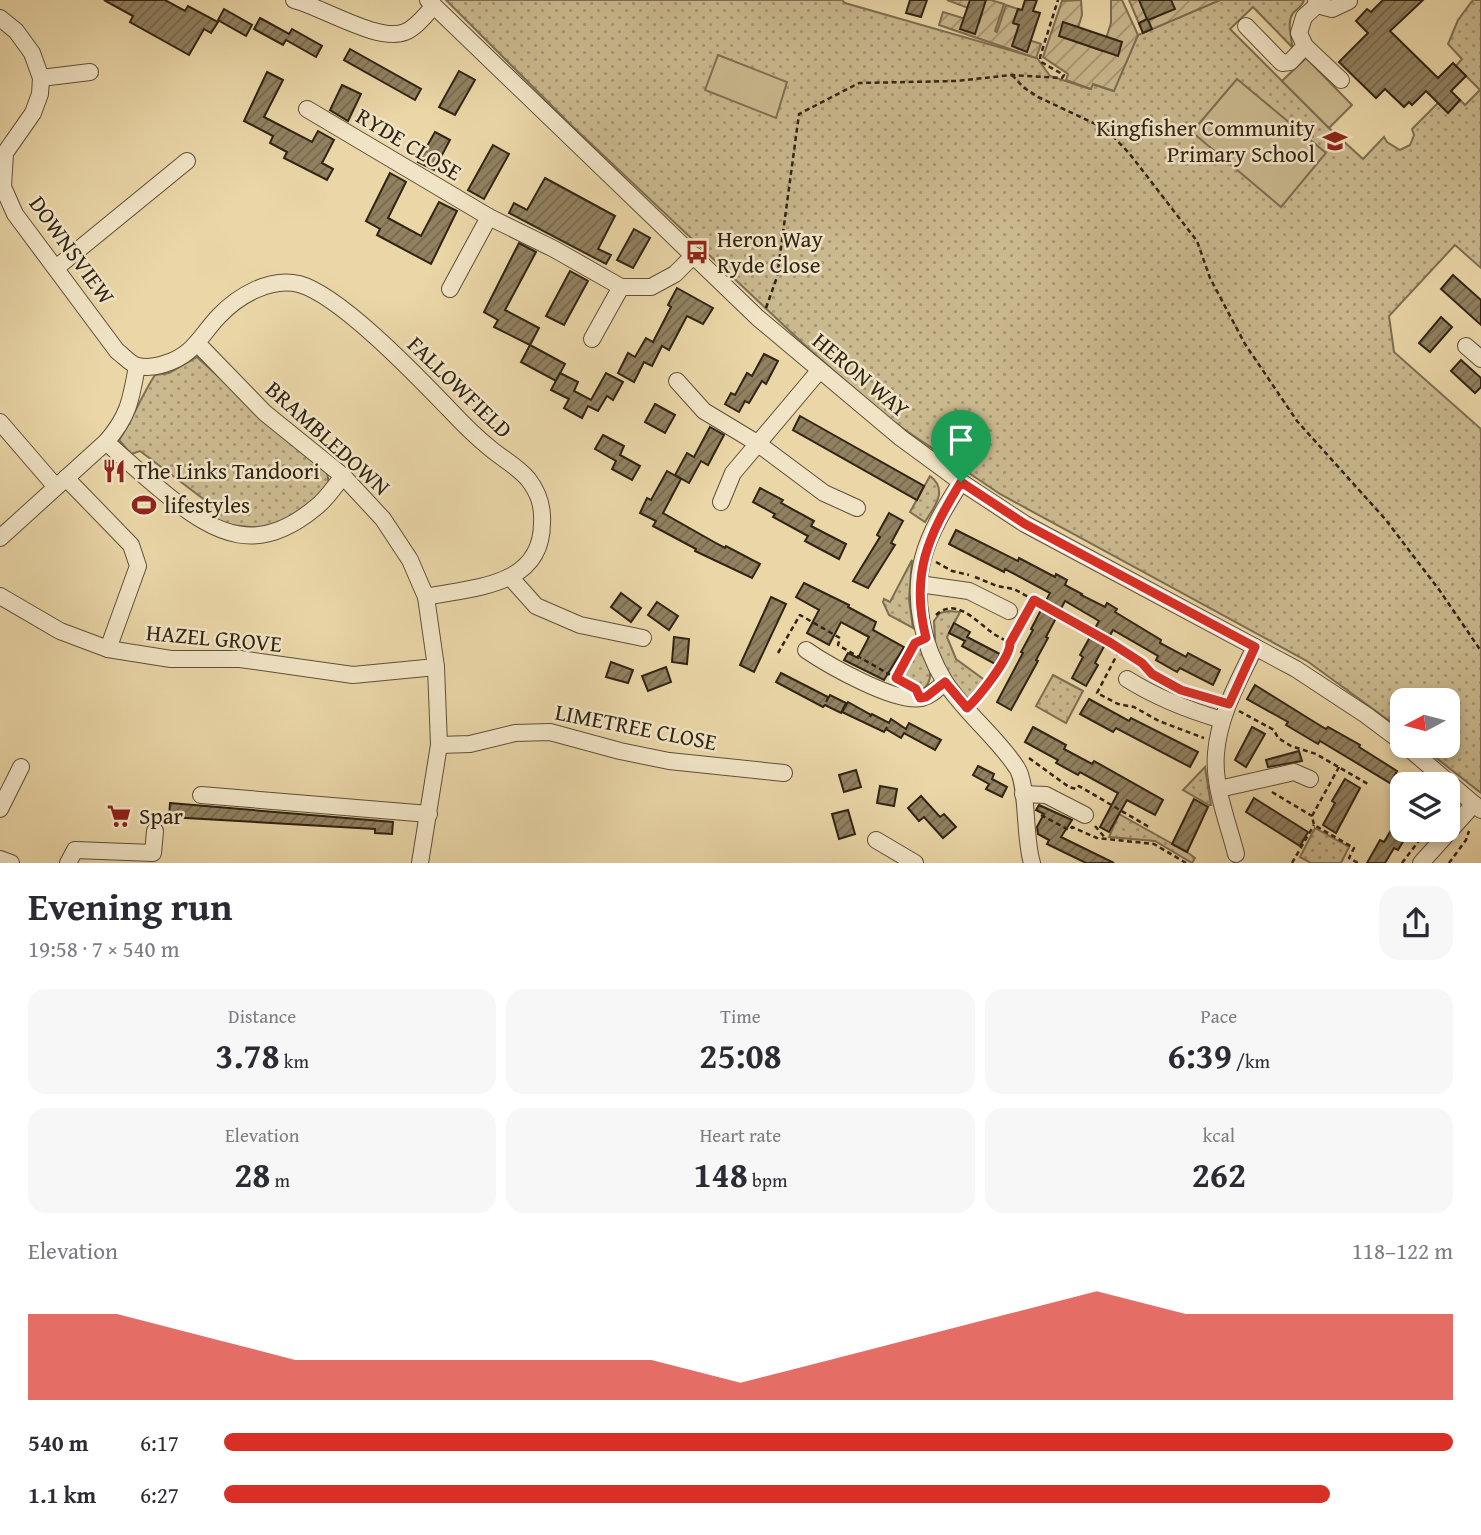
<!DOCTYPE html>
<meta charset="utf-8">
<style>
:root{--surface:#fff;--page:#f7f7f7;--text:#2b2b33;--muted:#7c7c81;--accent:#d93025}
body{margin:0;font-family:"Gentium Book Plus",serif;background:var(--page);color:var(--text);height:100vh;display:flex;flex-direction:column;font-size:26px;white-space:nowrap}
*{box-sizing:border-box;margin:0}
p{font-size:23px;color:var(--muted)}
.icon{flex:none;width:38px;height:38px;fill:none;stroke:currentColor;stroke-width:2;stroke-linecap:round;stroke-linejoin:round}
.map{position:relative;height:863px;overflow:hidden}
.sheet{display:flex;flex-direction:column;background:var(--surface);flex:1}
.sheet>*{flex:none}
.needle{width:46px;rotate:263deg}
.buttons{position:absolute;left:1390px;top:688px;display:grid;gap:14px}
.buttons a{display:grid;place-items:center;width:70px;height:70px;border-radius:14px;background:var(--surface);box-shadow:0 4px 10px #0003;font-size:35px}
.pin{position:absolute;display:grid;place-items:center;width:60px;height:60px;color:#fff;margin:-72px -30px;border-radius:50% 50% 50% 0;rotate:-45deg;box-shadow:0 0 7px #0007}
.pin .icon{rotate:45deg}
.round{display:grid;place-items:center;flex:none;width:74px;height:74px;border-radius:21px;background:var(--page)}
.head{display:flex;align-items:center;justify-content:space-between;height:119px;padding:0 28px}
h1{font-size:38px;font-weight:600;line-height:52px}
.metrics{display:grid;grid-template-columns:repeat(3,1fr);gap:10px;height:119px;padding:7px 28px}
.metrics div{display:grid;align-content:center;border-radius:18px;background:var(--page);text-align:center}
.metrics b{font-size:35px;font-weight:600}
.metrics small{font-size:19px;font-weight:400}
.metrics p{font-size:19px}
.chart{height:196px;padding:14px 28px}
.chart p{display:flex;justify-content:space-between}
.chart svg{width:100%;height:126px;margin-top:7px;fill:var(--accent);opacity:.7}
ul{padding:0 28px;list-style:none;font-size:23px}
li{display:grid;grid-template-columns:112px 84px 1fr;align-items:center;height:52px}
li i{height:18px;border-radius:9px;background:var(--accent)}
.map>svg:first-child{display:block}
.grass{fill:url(#grass-dots);stroke:#7d6e51;stroke-width:2}
.garden{fill:url(#garden-furrows);stroke:#7d6e51;stroke-width:2}
.pitch{fill:#cab88e;stroke:#7d6e51;stroke-width:2}
.building{fill:url(#building-hatch);stroke:#302414;stroke-width:2}
.lines{fill:none;stroke-linecap:round;stroke-linejoin:round}
.minor-casing{stroke:#5e5039;stroke-width:18}
.path{stroke:#302414;stroke-width:2.5;stroke-dasharray:5 3.5;stroke-linecap:butt}
.minor{stroke:#f1e4c6;stroke-width:16}
.route-casing{stroke:#fff;stroke-width:14}
.route{stroke:#d93025;stroke-width:9}
.labels{text-anchor:middle;stroke-width:5;stroke-linejoin:round;paint-order:stroke}
.poi-label{font-size:23px;fill:#302414;stroke:#f1e4c6;text-anchor:start}
.street-label{font-size:23px;fill:#302414;stroke:#f1e4c6}
</style>
<div class="map">
<svg width="1481" height="863" viewBox="0 0 1481 863">
<defs>
<pattern id="grass-dots" width="8" height="8" patternUnits="userSpaceOnUse" patternTransform="scale(1.75)"><rect width="8" height="8" fill="#cab88e"/><path d="M2 2h.1M6 6h.1" fill="none" stroke="#a49573" stroke-width="1.8" stroke-linecap="round"/></pattern>
<pattern id="garden-furrows" width="10" height="10" patternUnits="userSpaceOnUse" patternTransform="scale(1.75)"><rect width="10" height="10" fill="#cab88e"/><path d="M-1 1l2-2M0 10L10 0M9 11l2-2" fill="none" stroke="#a49573"/></pattern>
<pattern id="building-hatch" width="6" height="6" patternUnits="userSpaceOnUse" patternTransform="scale(1.75)"><rect width="6" height="6" fill="#918160"/><path d="M-1 1l2-2M0 6l6-6M5 7l2-2" fill="none" stroke="#77694e"/></pattern>
</defs>
<rect width="100%" height="100%" fill="#ead6a7"/>
<filter id="stains"><feTurbulence type="fractalNoise" baseFrequency=".00286" numOctaves="4"/><feColorMatrix values="0 0 0 0 .2 0 0 0 0 .09 0 0 0 0 .02 0 0 0 .5 -.17"/></filter>
<radialGradient id="worn" r=".72"><stop offset=".6" stop-color="#630" stop-opacity="0"/><stop offset="1" stop-color="#630" stop-opacity=".3"/></radialGradient>
<g class="grass">
<path d="M446,0H842L845,3L1037,58L1050,76L1090,89L1092,84L1113,91L1138,35L1220,0H1304C1302,7 1298,8 1293,13C1286,24 1292,36 1292,47L1253,7L1230,29L1329,128L1363,159L1384,137L1387,142L1400,150L1410,145L1414,135L1412,129L1438,103L1448,112L1460,100L1465,105L1480,90L1456,66L1462,59L1448,44L1458,20L1473,0H1481V268L1455,245L1389,316L1394,352L1481,429V793L1421,746H1447V700H1402V730L1307,661L1000,494L886,417L809,349L570,124Z"/>
<path d="M197,357L300,451L327,472L329,485L320,499L271,529L220,524L205,518L206,501L140,451L131,454L119,440C133,419 141,396 155,375L169,373Z"/>
<path d="M930,476C949,490 934,507 925,522L910,512Z"/>
<polygon points="912,560 909,599 913,628 889,615 883,602 884,599 890,602"/>
<polygon points="949,611 960,612 947,637 956,659 986,681 978,695 967,704 949,681 931,641 935,639 934,621 940,613"/>
<path d="M920,643C927,660 939,679 920,692L918,688L901,677L916,646Z"/>
<polygon points="1053,675 1083,691 1066,723 1036,706"/>
<polygon points="1205,767 1211,805 1209,805 1183,790"/>
<polygon points="1119,814 1187,852 1195,858 1192,863 1155,841 1109,837"/>
<polygon points="1315,828 1349,847 1341,863 1311,863 1300,857"/>
</g>
<g class="garden">
<polygon points="947,0 991,0 1004,4 995,31 997,32 1006,5 1018,9 1013,23 1019,25 1016,36 1041,44 1036,58 939,25 943,12 979,23 982,13"/>
<polygon points="1081,0 1082,15 1074,41 1102,51 1111,23 1111,0 1122,0 1138,35 1114,91 1093,84 1091,89 1066,80 1068,74 1043,57 1062,1"/>
<polygon points="1129,0 1220,0 1143,33"/>
</g>
<g class="pitch">
<polygon points="718,55 787,82 776,118 705,90"/>
<polygon points="1306,58 1352,105 1329,128 1282,81"/>
<polygon points="1237,79 1326,153 1281,207 1192,132"/>
</g>
<g class="building">
<polygon points="104,0 165,0 185,11 188,6 218,22 211,33 204,29 189,55 130,22 133,16"/>
<polygon points="910,0 927,0 921,17 906,13"/>
<polygon points="970,0 986,0 975,34 960,29"/>
<polygon points="1025,0 1037,0 1033,11 1040,13 1027,52 1012,46 1019,25 1013,23 1018,9 1022,10"/>
<polygon points="1139,0 1171,0 1175,9 1148,20 1152,29 1143,33 1139,23 1147,19"/>
<polygon points="1383,0 1423,0 1390,31 1438,78 1453,63 1466,76 1451,91 1460,100 1448,113 1426,91 1412,105 1409,102 1404,107 1385,89 1376,98 1339,62 1368,33 1356,21 1367,9 1371,12"/>
<polygon points="224,9 252,25 246,36 218,20"/>
<polygon points="260,18 289,34 292,29 322,46 316,57 286,40 283,45 254,29"/>
<polygon points="1063,22 1122,42 1118,56 1059,36"/>
<polygon points="350,49 421,89 415,100 344,60"/>
<polygon points="459,71 475,80 455,115 439,107"/>
<polygon points="267,72 283,80 264,117 312,142 318,131 334,140 322,163 333,169 327,180 284,158 287,152 270,143 273,136 244,121"/>
<polygon points="342,85 361,94 348,121 330,110"/>
<polygon points="435,132 450,140 434,170 418,162"/>
<polygon points="493,145 509,154 484,199 468,190"/>
<polygon points="390,173 406,182 388,218 421,236 439,202 457,211 431,264 377,235 380,229 366,221"/>
<polygon points="545,178 615,216 598,249 611,255 606,264 509,213 514,203 527,210"/>
<polygon points="634,229 650,238 633,268 617,260"/>
<polygon points="519,243 536,252 505,310 539,328 530,345 565,364 556,381 521,362 530,345 494,327 498,320 484,312"/>
<polygon points="570,271 588,281 564,325 546,316"/>
<polygon points="1453,275 1481,300 1481,325 1441,289"/>
<polygon points="677,288 713,308 703,324 687,316 669,350 662,346 652,366 644,362 634,382 618,373 628,353 635,357 646,338 653,342 671,307 668,305"/>
<polygon points="1441,317 1452,327 1430,352 1419,343"/>
<polygon points="764,354 778,361 766,384 762,381 749,403 745,401 739,412 725,404 731,393 735,395 747,373 752,376"/>
<polygon points="1461,360 1481,378 1481,387 1475,393 1451,371"/>
<polygon points="560,373 578,382 574,391 591,400 606,373 623,382 613,400 607,396 598,411 588,406 582,418 564,408 569,399 551,390"/>
<polygon points="655,404 675,415 665,433 645,422"/>
<polygon points="800,416 924,486 917,500 793,430"/>
<polygon points="710,427 724,435 708,465 701,461 689,483 675,475 687,453 694,457"/>
<polygon points="603,435 624,446 620,455 640,466 632,480 612,469 616,461 595,449"/>
<polygon points="667,471 681,479 663,513 714,542 725,548 726,546 760,564 752,578 695,551 696,549 653,526 656,521 640,513 647,498 651,500"/>
<polygon points="760,488 783,500 781,503 814,521 811,526 846,544 839,559 805,541 808,536 773,517 775,514 753,502"/>
<polygon points="889,513 903,521 891,543 895,545 868,588 853,581 880,537 877,535"/>
<polygon points="956,530 1018,561 1019,558 1055,577 1056,574 1067,580 1065,585 1082,594 1081,595 1105,607 1107,603 1117,609 1115,612 1161,640 1160,643 1186,657 1188,653 1220,670 1213,685 1180,668 1177,672 1156,660 1158,656 1113,630 1095,663 1098,665 1086,686 1072,678 1083,657 1080,655 1099,621 1065,601 1046,637 1048,638 1036,660 1038,661 1011,710 997,702 1023,653 1021,652 1033,630 1031,629 1050,593 1005,569 1004,572 949,544"/>
<polygon points="804,583 849,605 848,607 876,622 873,630 904,647 884,680 844,660 848,653 858,658 869,637 841,622 829,645 807,633 819,610 796,597"/>
<polygon points="621,593 641,608 631,622 611,607"/>
<polygon points="771,597 786,604 754,672 740,665"/>
<polygon points="657,602 678,616 669,630 648,615"/>
<polygon points="954,623 970,632 967,637 1000,654 995,664 962,646 965,641 949,633"/>
<polygon points="674,637 689,639 687,664 672,662"/>
<polygon points="611,662 633,670 628,683 606,677"/>
<polygon points="666,667 671,682 648,691 642,676"/>
<polygon points="781,673 828,697 826,702 830,695 846,703 841,713 825,705 823,707 776,682"/>
<polygon points="1255,685 1316,723 1326,729 1328,727 1360,745 1359,747 1397,771 1390,783 1320,741 1318,744 1286,725 1288,722 1247,699"/>
<polygon points="1089,699 1129,721 1131,718 1198,752 1190,767 1116,728 1113,732 1080,714"/>
<polygon points="848,702 871,715 870,717 872,714 889,723 891,719 906,729 909,723 941,740 935,750 904,733 901,738 886,729 887,727 884,732 842,712"/>
<polygon points="1033,727 1066,745 1064,749 1092,764 1094,761 1163,800 1155,815 1127,800 1109,832 1100,827 1118,793 1080,772 1078,775 1056,763 1058,760 1025,742"/>
<polygon points="1252,727 1265,734 1246,767 1235,760"/>
<polygon points="1299,751 1302,761 1268,767 1266,760"/>
<polygon points="978,766 994,774 992,779 1007,787 1002,797 986,789 989,784 973,775"/>
<polygon points="856,770 861,787 844,792 839,775"/>
<polygon points="1345,779 1360,788 1336,833 1323,825 1335,803 1332,801"/>
<polygon points="880,786 897,789 894,806 877,803"/>
<polygon points="921,796 940,817 944,814 956,827 943,838 924,817 919,821 908,808"/>
<polygon points="1254,798 1308,832 1300,846 1246,812"/>
<polygon points="1194,799 1208,807 1187,852 1172,844"/>
<polygon points="170,803 393,822 392,834 375,833 375,829 169,817"/>
<polygon points="1039,805 1072,820 1061,837 1114,863 1086,863 1047,844 1049,840 1038,834 1037,827 1044,814 1036,810"/>
<polygon points="848,810 855,834 839,839 832,814"/>
<polygon points="1402,812 1402,830 1410,830 1398,850 1394,848 1385,863 1367,863 1380,840 1384,842"/>
</g>
<g class="lines">
<g class="minor-casing">
<g id="minor">
<path d="M294,0C322,7 379,43 405,32C416,28 426,14 434,6"/>
<polyline points="428,0 758,318 901,438 961,482 1025,524 1296,669 1366,715 1402,742"/>
<polyline points="1316,0 1317,5 1332,9 1349,1"/>
<polyline points="1317,5 1304,17 1299,33 1305,46 1341,80"/>
<path d="M0,18L16,31L32,53L41,78L40,94L33,113L5,153L3,187L15,214L117,351C123,355 131,365 138,366C146,368 157,366 164,364C194,355 199,337 219,316C238,296 270,277 299,284C340,295 418,377 449,409C462,423 476,437 491,449C503,459 518,467 528,479C539,493 543,506 542,523C542,587 474,587 426,597"/>
<polyline points="1246,26 1282,63 1290,62 1305,46"/>
<polyline points="41,78 90,72"/>
<polyline points="307,109 489,217 554,249 621,287 651,287 675,274 694,255"/>
<polyline points="56,268 187,161"/>
<polyline points="450,289 489,217"/>
<polyline points="592,339 621,287"/>
<polyline points="198,344 265,413 343,476 383,519 410,560 426,597 436,667 439,745 420,863"/>
<polyline points="1466,346 1481,359"/>
<polyline points="677,381 704,411 757,443 824,493 857,508"/>
<polyline points="0,422 56,487"/>
<path d="M106,442C126,460 146,478 167,495C218,536 258,555 315,508C326,500 335,486 343,476"/>
<polyline points="66,478 131,545 138,566 108,649"/>
<path d="M961,482C946,506 930,531 923,558C912,599 923,647 945,682C965,713 997,737 1017,768C1028,784 1024,839 1032,863"/>
<polyline points="721,502 733,473 819,371"/>
<path d="M0,538L106,442C129,416 131,399 137,366"/>
<polyline points="511,578 536,606 580,625 643,638"/>
<polyline points="919,584 969,591 1009,611"/>
<polyline points="0,596 60,631 108,649 171,659 240,659 353,675 436,667"/>
<path d="M806,650C828,665 896,704 922,698C931,696 938,688 945,682"/>
<path d="M1127,679C1157,698 1188,710 1222,720"/>
<polyline points="439,745 470,744 515,733 550,732 620,751 669,761 784,773"/>
<polyline points="1406,746 1481,810"/>
<polyline points="1219,789 1294,772 1310,779"/>
<polyline points="1023,794 1046,795 1085,815"/>
<polyline points="201,795 429,814"/>
<polyline points="0,809 21,767"/>
<polyline points="876,840 915,863"/>
<path d="M1236,854C1228,822 1213,787 1216,753C1219,715 1239,680 1255,647"/>
<polyline points="0,859 11,863"/>
<polyline points="68,863 75,850 153,853 155,831"/>
<polyline points="1421,863 1474,804"/>
</g>
</g>
<g class="path">
<polyline points="1012,75 1023,87 1038,97 1106,129 1129,153 1197,241 1210,278 1245,344 1297,421 1386,520 1440,591 1481,651"/>
<polyline points="766,308 777,277 799,114 859,83 956,81 1012,75 1062,78 1064,75 1041,62 1040,57 1058,0"/>
<polyline points="936,562 952,571 969,575"/>
<polyline points="975,577 997,586 1014,589 1111,643 1142,663 1152,674 1179,688"/>
<path d="M936,615C955,597 975,620 990,631C996,636 1003,639 1010,643L1034,600"/>
<polyline points="1119,651 1097,693 1118,704 1134,707 1159,721 1204,738"/>
<polyline points="778,653 800,615 840,638 838,645 901,681"/>
<polyline points="896,678 913,647"/>
<polyline points="1185,691 1216,699"/>
<polyline points="977,699 1010,650 1010,643"/>
<polyline points="1239,711 1274,730 1278,738 1291,746 1316,754 1368,784"/>
<polyline points="1029,758 1069,787 1076,789 1079,786 1149,827"/>
<polyline points="1339,767 1312,816 1314,825 1354,848 1349,858 1358,863"/>
<polyline points="1272,792 1312,816"/>
<polyline points="1041,815 1069,830 1072,827 1097,838 1154,844 1186,863"/>
<polyline points="1095,826 1106,839"/>
<polyline points="1292,863 1314,825"/>
<polyline points="1402,863 1427,830"/>
<polyline points="1449,863 1466,840 1469,831"/>
</g>
<use href="#minor" class="minor"/>
</g>
<g class="lines">
<g class="route-casing">
<path id="route" d="M961,482L1025,524L1255,647L1229,704L1181,690L1152,674L1142,663L1111,643L1034,600L1010,643C1011,657 978,698 967,708L945,682L926,697L920,698L916,689L896,678L915,643L926,638C910,574 928,536 961,482Z"/>
</g>
<use href="#route" class="route"/>
</g>
<defs>
<g id="school-bare" transform="scale(1.89)"><path d="M0-5L7-2L0 1L-7-2ZM-4 1L0 2.5L4 1V4Q0 6-4 4Z" fill="#8f2418" stroke="#f1e4c6" stroke-width="2.5" paint-order="stroke"/></g>
<g id="bus-bare" transform="scale(1.89)"><path d="M-5-6H5V4H4V6H2V4H-2V6H-4V4H-5ZM-3.5-4V0h7V-4ZM-3.5 1.2v1.5H-2V1.2ZM2 1.2v1.5H3.5V1.2Z" fill="#8f2418" stroke="#f1e4c6" stroke-width="2.5" paint-order="stroke"/></g>
<g id="restaurant-bare" transform="scale(1.89)"><path d="M-5-6h1v4h1v-4h1v4h1v-4h1v5L-1.5 .5V6h-2V.5L-5-1ZM5-6V6H3V1.5H1.5Q1.5-4 5-6Z" fill="#8f2418" stroke="#f1e4c6" stroke-width="2.5" paint-order="stroke"/></g>
<g id="stadium-bare" transform="scale(1.89)"><path d="M0-5a6.5 5 0 1 0 0 10a6.5 5 0 1 0 0-10ZM-3.5-1.8h7v3.6h-7Z" fill="#8f2418" stroke="#f1e4c6" stroke-width="2.5" paint-order="stroke"/></g>
<g id="supermarket-bare" transform="scale(1.89)"><path d="M-6-5.5h2.5l.6 2H6L4.5 2H-2.5L-4.4-4H-6ZM-1.5 3.2a1.3 1.3 0 1 0 .1 0ZM3 3.2a1.3 1.3 0 1 0 .1 0Z" fill="#8f2418" stroke="#f1e4c6" stroke-width="2.5" paint-order="stroke"/></g>
</defs>
<g fill-rule="evenodd">
<use href="#school-bare" x="1335" y="141"/>
<use href="#bus-bare" x="697" y="252"/>
<use href="#restaurant-bare" x="114" y="471"/>
<use href="#stadium-bare" x="144" y="505"/>
<use href="#supermarket-bare" x="119" y="816"/>
</g>
<g class="labels">
<g class="poi-label">
<text x="1315" y="136" text-anchor="end">Kingfisher Community<tspan x="1315" dy="26">Primary School</tspan></text>
<text x="717" y="247">Heron Way<tspan x="717" dy="26">Ryde Close</tspan></text>
<text x="134" y="479">The Links Tandoori</text>
<text x="164" y="513">lifestyles</text>
<text x="139" y="824">Spar</text>
</g>
<g class="street-label">
<text transform="translate(409 144) rotate(31)" y="8">RYDE CLOSE</text>
<text transform="translate(72 250) rotate(54)" y="8">DOWNSVIEW</text>
<text transform="translate(861 375) rotate(40)" y="8">HERON WAY</text>
<text transform="translate(460 387) rotate(44)" y="8">FALLOWFIELD</text>
<text transform="translate(328 438) rotate(42)" y="8">BRAMBLEDOWN</text>
<text transform="translate(214 638) rotate(5)" y="8">HAZEL GROVE</text>
<text transform="translate(636 727) rotate(11)" y="8">LIMETREE CLOSE</text>
</g>
</g>
<rect width="100%" height="100%" filter="url(#stains)"/>
<rect width="100%" height="100%" fill="url(#worn)"/>
</svg>
<div class="buttons">
<a><svg class="needle" viewBox="-14 -14 28 28"><path d="M0-13l5 13h-10z" fill="#e53935"/><path d="M0 13l5-13h-10z" fill="#7c7c81"/></svg></a>
<a><svg class="icon" aria-label="layers" viewBox="0 0 24 24"><path d="M12 4l9 5-9 5-9-5zM3 14l9 5 9-5"/></svg></a>
</div>
<div class="pin" style="left:961px;top:482px;background:#1e9e55"><svg class="icon" aria-label="arrive" viewBox="0 0 24 24"><path d="M6 21V4h12l-3 4 3 4H6"/></svg></div>
</div>
<section class="sheet">
<div class="head"><div><h1>Evening run</h1><p>19:58 · 7 × 540 m</p></div><a class="round"><svg class="icon" aria-label="share" viewBox="0 0 24 24"><path d="M12 15V3M7 8l5-5 5 5M5 13v7h14v-7"/></svg></a></div>
<div class="metrics">
<div><p>Distance</p><b>3.78<small> km</small></b></div>
<div><p>Time</p><b>25:08</b></div>
<div><p>Pace</p><b>6:39<small> /km</small></b></div>
</div>
<div class="metrics">
<div><p>Elevation</p><b>28<small> m</small></b></div>
<div><p>Heart rate</p><b>148<small> bpm</small></b></div>
<div><p>kcal</p><b>262</b></div>
</div>
<div class="chart"><p><span>Elevation</span>118–122 m</p>
<svg viewBox="0 0 160 44" preserveAspectRatio="none"><path d="M0 44V14L10 14L20 22L30 30L40 30L50 30L60 30L70 30L80 38L90 30L100 22L110 14L120 6L130 14L140 14L150 14L160 14V44z"/></svg>
</div>
<ul>
<li><b>540 m</b>6:17<i style="width:100%"></i></li>
<li><b>1.1 km</b>6:27<i style="width:90%"></i></li>
</ul>
</section>
